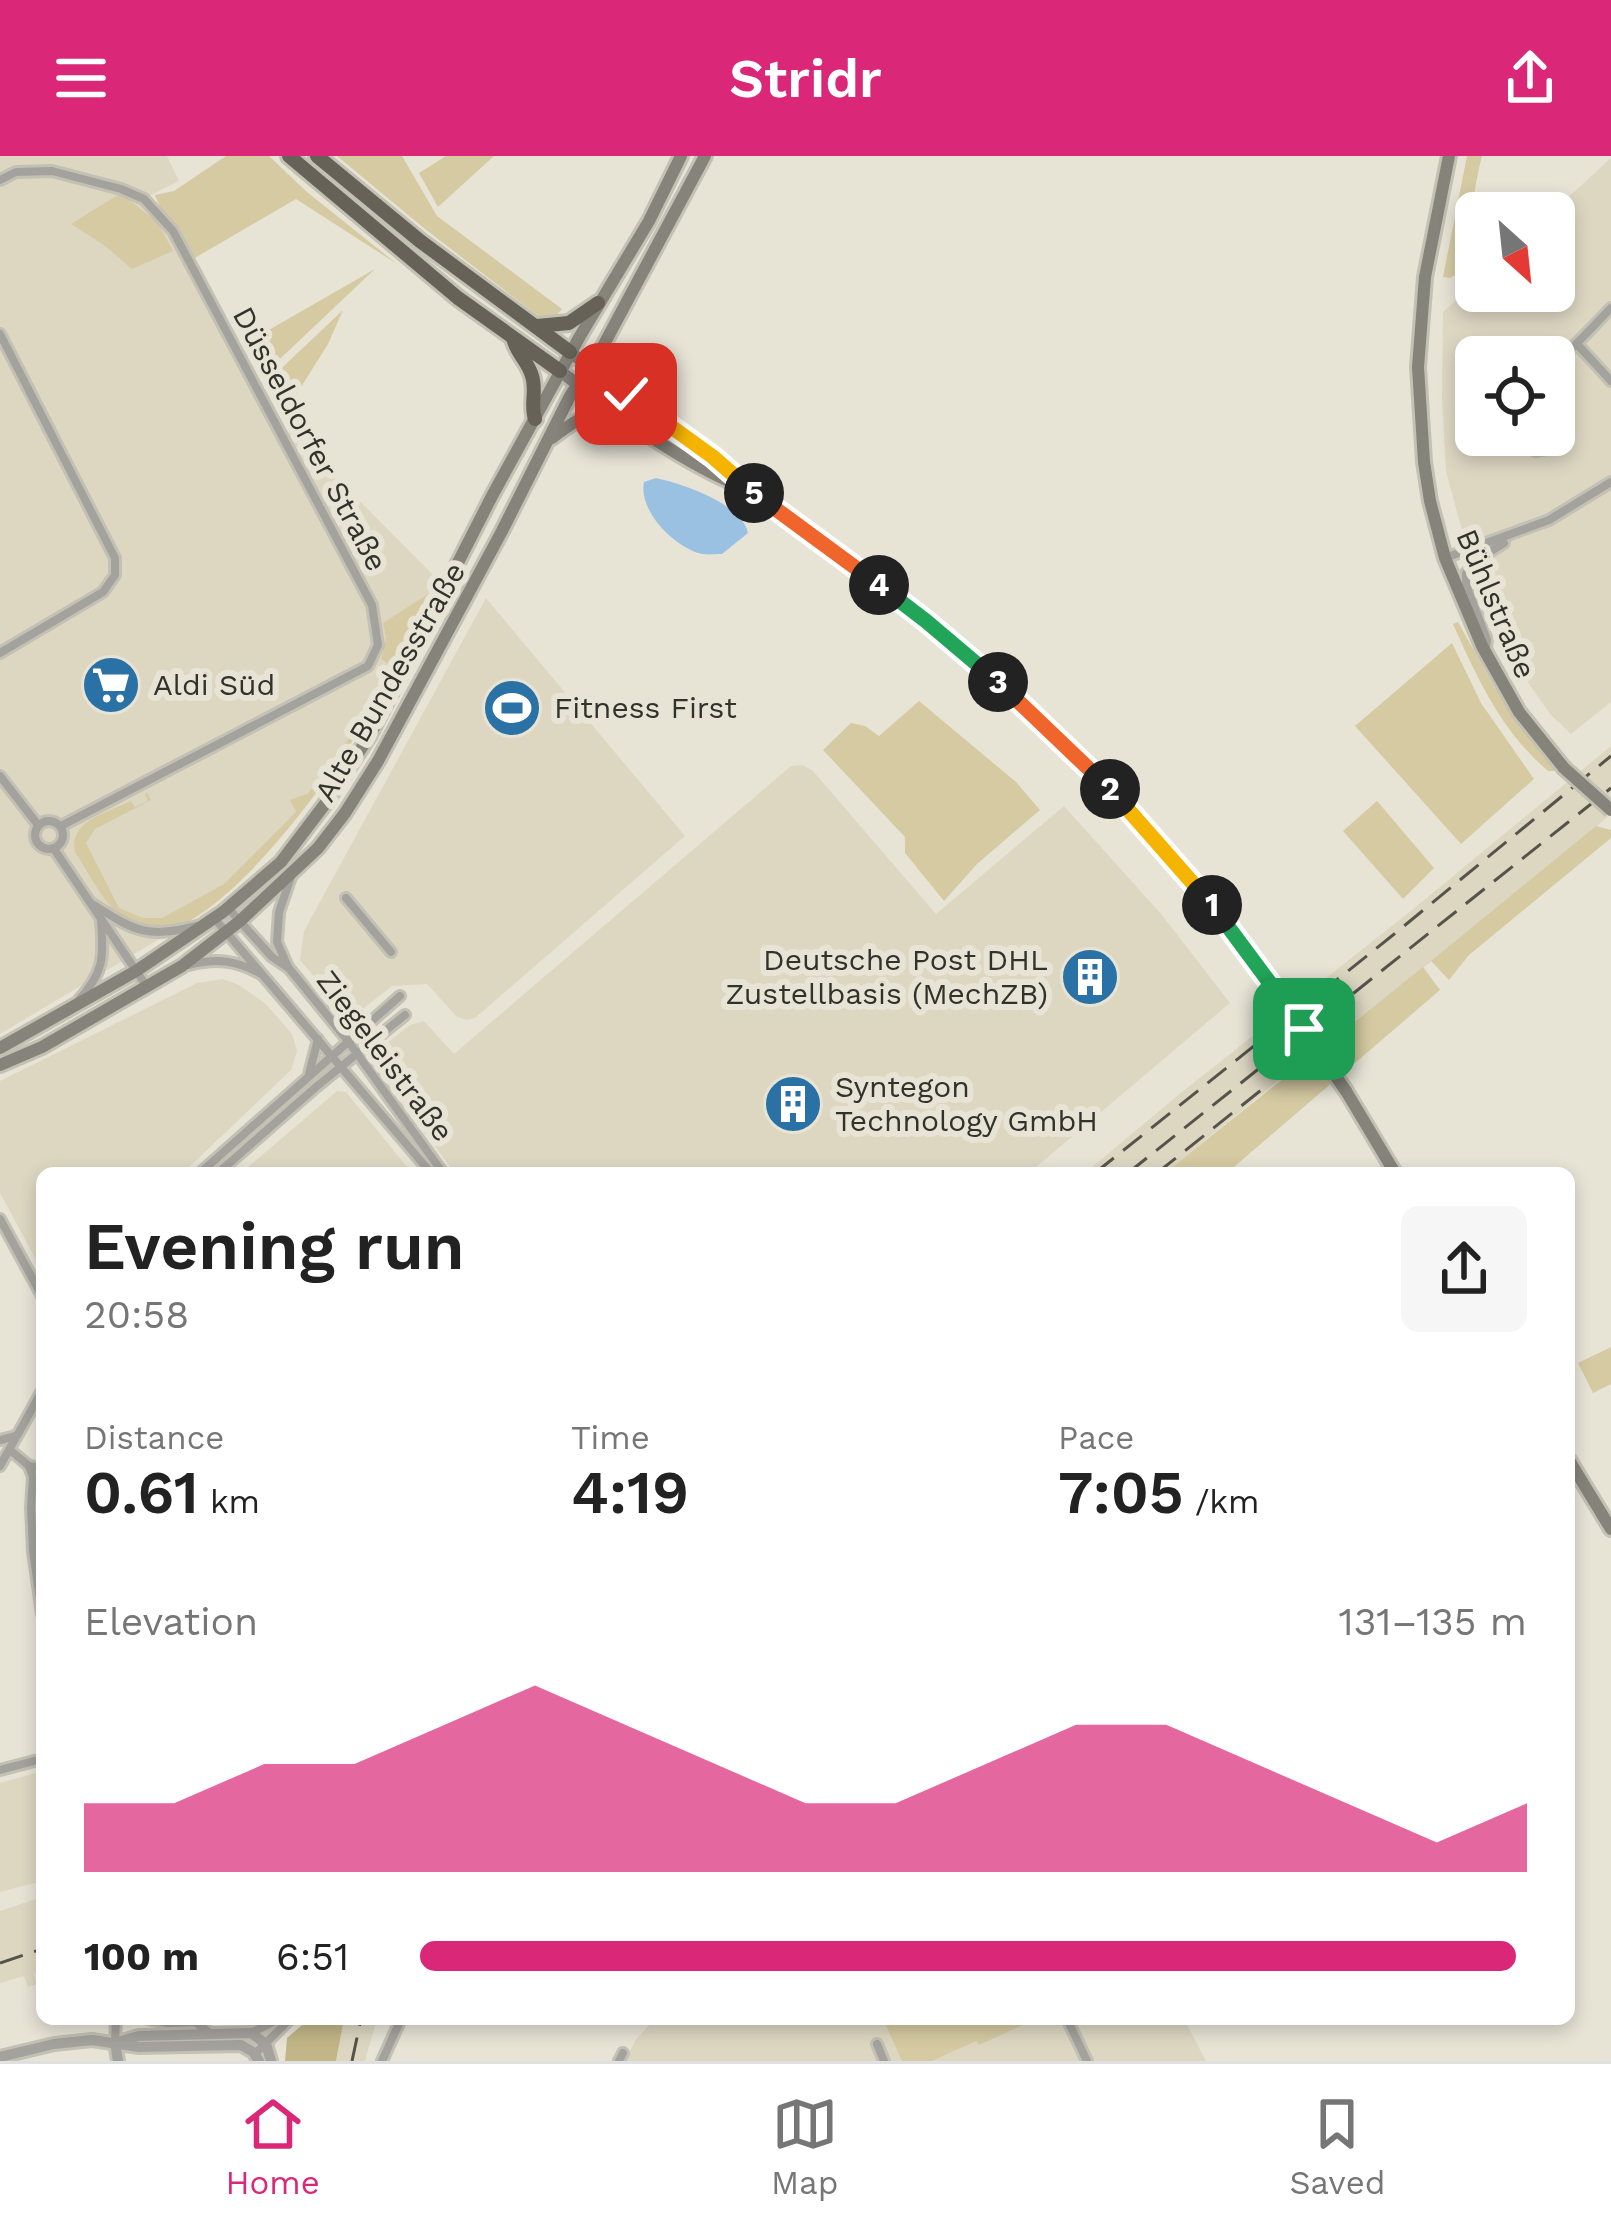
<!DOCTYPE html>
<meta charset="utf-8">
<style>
:root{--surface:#fff;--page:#f6f6f6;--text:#222;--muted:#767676;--line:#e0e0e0;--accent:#db2777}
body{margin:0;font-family:"Work Sans",sans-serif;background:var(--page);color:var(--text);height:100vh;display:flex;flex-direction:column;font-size:45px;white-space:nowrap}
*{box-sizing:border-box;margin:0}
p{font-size:39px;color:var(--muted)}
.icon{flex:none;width:66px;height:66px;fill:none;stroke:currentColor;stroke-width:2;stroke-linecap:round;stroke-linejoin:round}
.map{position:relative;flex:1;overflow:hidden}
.details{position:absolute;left:36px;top:1011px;width:1539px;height:858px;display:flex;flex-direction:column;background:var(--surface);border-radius:18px;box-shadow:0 6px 18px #0003}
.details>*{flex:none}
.needle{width:78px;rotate:153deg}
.fabs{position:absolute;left:1455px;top:36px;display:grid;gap:24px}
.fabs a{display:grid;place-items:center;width:120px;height:120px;border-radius:18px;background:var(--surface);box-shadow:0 6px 18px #0003;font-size:60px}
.pin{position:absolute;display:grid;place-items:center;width:102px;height:102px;color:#fff;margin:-51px;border-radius:24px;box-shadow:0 6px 18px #0006}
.km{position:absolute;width:60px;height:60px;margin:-30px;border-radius:50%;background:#222;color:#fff;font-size:33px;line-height:60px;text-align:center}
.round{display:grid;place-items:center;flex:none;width:126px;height:126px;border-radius:18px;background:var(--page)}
.summary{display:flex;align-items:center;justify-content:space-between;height:204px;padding:0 48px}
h1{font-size:66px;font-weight:600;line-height:90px}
.stats{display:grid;grid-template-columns:repeat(3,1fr);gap:18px;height:204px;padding:12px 48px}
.stats div{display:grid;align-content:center}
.stats b{font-size:60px;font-weight:600}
.stats small{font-size:33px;font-weight:400}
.stats p{font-size:33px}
.chart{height:336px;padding:24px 48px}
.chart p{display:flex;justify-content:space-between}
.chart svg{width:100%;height:216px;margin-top:12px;fill:var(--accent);opacity:.7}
ul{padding:0 48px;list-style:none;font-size:39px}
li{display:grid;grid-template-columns:192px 144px 1fr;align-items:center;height:90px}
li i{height:30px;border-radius:15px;background:var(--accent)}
header{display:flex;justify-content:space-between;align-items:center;height:156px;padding:0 48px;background:var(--accent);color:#fff;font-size:54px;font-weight:600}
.dock{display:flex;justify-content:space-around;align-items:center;height:168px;border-top:3px solid var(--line);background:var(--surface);font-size:33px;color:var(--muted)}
.dock a{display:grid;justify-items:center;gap:6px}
.dock .selected{color:var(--accent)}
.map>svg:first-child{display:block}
.built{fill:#ddd7c2;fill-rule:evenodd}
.green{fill:#d5caa2}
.forest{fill:#c2b688}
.water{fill:#9bc1e2}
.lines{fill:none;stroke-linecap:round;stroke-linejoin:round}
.minor-casing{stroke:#c3c0b4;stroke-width:14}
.tertiary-casing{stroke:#c3c0b4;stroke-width:16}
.secondary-casing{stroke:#c3c0b4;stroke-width:18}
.trunk-casing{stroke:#c3c0b4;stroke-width:20}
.minor{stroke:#a4a29d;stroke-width:8}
.tertiary{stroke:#a4a29d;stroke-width:10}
.secondary{stroke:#85837a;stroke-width:12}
.trunk{stroke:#666258;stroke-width:14}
.rail{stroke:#56534d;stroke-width:3;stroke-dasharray:24 12;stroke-linecap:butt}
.secondary-bridge-casing{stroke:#c3c0b4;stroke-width:18;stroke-linecap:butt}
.secondary-bridge{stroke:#85837a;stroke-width:12}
.split-1-casing{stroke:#fff;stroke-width:24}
.split-2-casing{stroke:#fff;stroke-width:24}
.split-3-casing{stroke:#fff;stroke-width:24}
.split-4-casing{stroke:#fff;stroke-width:24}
.split-5-casing{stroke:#fff;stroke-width:24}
.split-6-casing{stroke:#fff;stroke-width:24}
.split-1{stroke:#22a559;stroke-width:15}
.split-2{stroke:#f5b400;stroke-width:15}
.split-3{stroke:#f0652b;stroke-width:15}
.split-4{stroke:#22a559;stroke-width:15}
.split-5{stroke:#f0652b;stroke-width:15}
.split-6{stroke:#f5b400;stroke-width:15}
.labels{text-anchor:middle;stroke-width:12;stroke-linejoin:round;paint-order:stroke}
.street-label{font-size:30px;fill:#33312c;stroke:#e7e4d6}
.poi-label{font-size:30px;fill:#33312c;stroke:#e7e4d6;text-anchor:start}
</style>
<header><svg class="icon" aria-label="menu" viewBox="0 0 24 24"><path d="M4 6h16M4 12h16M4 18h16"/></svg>Stridr<svg class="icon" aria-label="share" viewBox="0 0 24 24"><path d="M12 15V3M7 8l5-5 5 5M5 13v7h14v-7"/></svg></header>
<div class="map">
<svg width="1611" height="1905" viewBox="0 0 1611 1905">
<rect width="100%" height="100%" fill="#e7e4d6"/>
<g class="built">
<polygon points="0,0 167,0 179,25 149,40 269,266 279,264 437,423 370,554 297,660 188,766 0,878"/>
<path d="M1611,2V546L1571,578L1550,558L1522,518L1493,455L1465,385L1446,316L1442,242L1443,156L1476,126V135H1554V57H1551ZM1476,201H1554V279H1476Z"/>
<polygon points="486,442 685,680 475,862 467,864 457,861 427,828 392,830 355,859 347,860 300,804 304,775"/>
<polygon points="1611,590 1611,658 1466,779 1301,906 1165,1017 1085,1017 1182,936 1412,754"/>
<polygon points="803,609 813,615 936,758 1064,650 1162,759 1230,847 1029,1017 455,1017 376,913 376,903 381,892 410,869 424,865 454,898 791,610"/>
<polygon points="223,823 239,829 266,848 292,878 297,895 291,914 183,1017 42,1017 42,1115 0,1037 0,925 197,827"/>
<polygon points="337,935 346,936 412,1017 241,1017"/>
<polygon points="36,1617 42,1620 42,1725 0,1736 0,1627"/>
<polygon points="42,1741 42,1815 34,1818 37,1828 28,1831 24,1820 0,1827 0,1755"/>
<polygon points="344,1863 377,1863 365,1905 336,1905"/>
<polygon points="655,1863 1184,1863 1206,1905 625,1905 636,1883"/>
</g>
<g class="green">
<path d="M226,0H269L307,36L397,108L296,43L193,103C182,83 161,58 155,39L174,35Z"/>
<polygon points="337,0 402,0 437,60 562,153 552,164 538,160 425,73"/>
<polygon points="446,0 494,0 438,51 419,17"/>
<path d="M1467,0H1482C1473,35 1469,69 1473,104L1466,113L1450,122L1443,121Z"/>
<polygon points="121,37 158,67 173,95 132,113 104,89 71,68"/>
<polygon points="375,113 263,219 246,187"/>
<polygon points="343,154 328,188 286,255 267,226"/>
<path d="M428,438C414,468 401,500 385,530C352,595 245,746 176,771C165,775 151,775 140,771C109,762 92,721 75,696C68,665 108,656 131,645L135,651L148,645L145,638L147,636L151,644L95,673L86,687L119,752L143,762H162L224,728L296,656L290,644L307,638L335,606L391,510L381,503L386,482L383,467Z"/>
<path d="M1458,466L1495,532L1553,609L1555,615H1548C1502,576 1477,522 1453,468Z"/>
<polygon points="1452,487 1481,547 1534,623 1461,688 1355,570"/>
<polygon points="919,545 1016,626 1040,654 977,708 944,745 905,697 905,681 823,594 851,567 865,570 879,580"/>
<polygon points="1377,645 1434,712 1403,743 1343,675"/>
<polygon points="1596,670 1611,674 1611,682 1469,799 1449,824 1431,805"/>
<polygon points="1423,811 1440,834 1227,1017 1165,1017"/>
<polygon points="1611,1191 1611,1228 1593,1237 1578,1207"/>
<polygon points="883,1863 1036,1863 979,1889 976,1885 932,1905 902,1905"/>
</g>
<polygon class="forest" points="309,1863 344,1863 336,1905 285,1905 287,1882"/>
<path class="water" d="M656,322C684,328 742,348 748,377L722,398C716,398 709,399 702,398C675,392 638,355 644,326Z"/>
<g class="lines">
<g class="minor-casing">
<g id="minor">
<polyline points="0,24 16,16 52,15 121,33 144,43 173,75 372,449 378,489 368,510 61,670"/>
<polyline points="0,178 115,402 115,419 103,436 0,497"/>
<polyline points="1577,188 1611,225"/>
<polyline points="1554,211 1611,152"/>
<polyline points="1527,279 1528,286 1535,295 1547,293 1553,284 1551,279"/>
<polyline points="1445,402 1549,364 1611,326"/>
<polyline points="1486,492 1487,484 1466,429 1466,417 1478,403 1504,387"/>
<polyline points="0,620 38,669"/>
<circle cx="49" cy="679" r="14"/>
<polyline points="54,693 147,831"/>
<polyline points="291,721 279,756 277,786 288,811 348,885 443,1017"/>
<polyline points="346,742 391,796"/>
<path d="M94,749C136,776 147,782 197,770"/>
<polyline points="228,752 272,801 287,811"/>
<polyline points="215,763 431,1017"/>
<path d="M189,809C216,802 236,804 261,818"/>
<path d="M79,844C104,816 104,801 101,765"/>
<polyline points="309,918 318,883"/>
<polyline points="200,1017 400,840"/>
<polyline points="218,1017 316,931 405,859"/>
<polyline points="0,1063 42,1140"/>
<polyline points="0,1284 16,1280"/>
<polyline points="10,1294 29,1310 33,1321 31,1351 33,1395 42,1458"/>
<polyline points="0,1310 42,1235"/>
<polyline points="29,1310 42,1312"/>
<polyline points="0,1614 42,1603"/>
<polyline points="148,1863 168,1867 195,1866 210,1877"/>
<polyline points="1067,1863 1087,1905"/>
<polyline points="251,1877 279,1863"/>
<polyline points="115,1887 116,1863"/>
<polyline points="877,1888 884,1905"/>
<polyline points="255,1898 290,1863"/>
<polyline points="382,1905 401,1863"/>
<polyline points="619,1905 623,1897"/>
</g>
</g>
<g class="tertiary-casing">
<g id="tertiary">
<polyline points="118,1886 139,1880 251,1877 266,1888 271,1905"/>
<polyline points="115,1887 118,1905"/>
<polyline points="0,1901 54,1888 92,1884 139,1891 241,1889 253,1896 259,1905"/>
</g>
</g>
<g class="secondary-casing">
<g id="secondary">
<polyline points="1449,0 1425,121 1418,211 1424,306 1430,345 1445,402 1482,490 1519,556 1564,612"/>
<polyline points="570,196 926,465 986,515 1041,564 1137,661 1225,765 1264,817"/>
<path d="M560,215C615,257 672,300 735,328"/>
<path d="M552,282C574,265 590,253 619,260"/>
<polyline points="0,892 136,815 223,756 281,706 325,648 370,579 492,340 580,180 649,65 681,0"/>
<polyline points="0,909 42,891 182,810 240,765 318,692 345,657 378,605 502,375 570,240 602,192 705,0"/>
<polyline points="1346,935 1395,1017"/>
<polyline points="1569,1304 1611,1373"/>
</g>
</g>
<g class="trunk-casing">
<g id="trunk">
<polyline points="289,0 458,142 560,215"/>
<polyline points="317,0 420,85 570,196"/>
<polyline points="537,170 569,167 598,147"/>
<path d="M513,182C516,197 528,205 532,220C537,235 530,248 535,263"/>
</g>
</g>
<use href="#minor" class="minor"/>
<use href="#tertiary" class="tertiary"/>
<use href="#secondary" class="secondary"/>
<use href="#trunk" class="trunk"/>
<g class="rail">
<polyline points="1095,1017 1393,779 1611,600"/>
<polyline points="1128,1017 1611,632"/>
<polyline points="1157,1017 1265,931"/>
<polyline points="0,1807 42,1793"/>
<polyline points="352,1905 361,1863"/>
</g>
<g class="secondary-bridge-casing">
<g id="secondary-bridge">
<polyline points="1564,612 1611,654"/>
<polyline points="1264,817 1346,935"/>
</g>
</g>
<use href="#secondary-bridge" class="secondary-bridge"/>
</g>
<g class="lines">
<g class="split-1-casing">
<polyline id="split-1" points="1212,749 1304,873"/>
</g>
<g class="split-2-casing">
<polyline id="split-2" points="1110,633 1212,749"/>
</g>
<g class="split-3-casing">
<polyline id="split-3" points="998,526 1110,633"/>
</g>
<g class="split-4-casing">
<polyline id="split-4" points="879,429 926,465 998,526"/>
</g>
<g class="split-5-casing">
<polyline id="split-5" points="754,337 879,429"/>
</g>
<g class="split-6-casing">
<polyline id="split-6" points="626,238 713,301 754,337"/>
</g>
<use href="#split-1" class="split-1"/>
<use href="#split-2" class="split-2"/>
<use href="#split-3" class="split-3"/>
<use href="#split-4" class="split-4"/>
<use href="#split-5" class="split-5"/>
<use href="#split-6" class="split-6"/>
</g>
<defs>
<g id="supermarket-disc" transform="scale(3)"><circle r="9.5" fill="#2a71a5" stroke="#e7e4d6"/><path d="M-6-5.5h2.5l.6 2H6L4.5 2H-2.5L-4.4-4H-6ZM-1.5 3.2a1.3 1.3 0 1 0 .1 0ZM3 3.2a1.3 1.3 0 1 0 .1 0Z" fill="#fff"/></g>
<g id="stadium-disc" transform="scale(3)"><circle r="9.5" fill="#2a71a5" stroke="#e7e4d6"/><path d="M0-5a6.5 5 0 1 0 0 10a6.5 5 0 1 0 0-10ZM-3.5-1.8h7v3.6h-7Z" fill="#fff"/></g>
<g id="building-disc" transform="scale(3)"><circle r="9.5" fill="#2a71a5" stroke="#e7e4d6"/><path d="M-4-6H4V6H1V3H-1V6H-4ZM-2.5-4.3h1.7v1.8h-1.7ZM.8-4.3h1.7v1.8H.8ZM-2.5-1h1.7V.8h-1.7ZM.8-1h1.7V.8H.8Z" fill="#fff"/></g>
</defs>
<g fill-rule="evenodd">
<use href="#supermarket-disc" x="111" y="529"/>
<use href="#stadium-disc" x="512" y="552"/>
<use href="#building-disc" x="1090" y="821"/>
<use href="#building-disc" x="793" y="948"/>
</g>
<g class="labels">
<g class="street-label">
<text transform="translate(310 283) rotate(62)" y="10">Düsseldorfer Straße</text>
<text transform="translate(1496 448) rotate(67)" y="10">Bühlstraße</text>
<text transform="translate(390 526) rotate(-60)" y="10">Alte Bundesstraße</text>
<text transform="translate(385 900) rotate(53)" y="10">Ziegeleistraße</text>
</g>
<g class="poi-label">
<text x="153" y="539">Aldi Süd</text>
<text x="554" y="562">Fitness First</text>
<text x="1048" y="814" text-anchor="end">Deutsche Post DHL<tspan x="1048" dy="34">Zustellbasis (MechZB)</tspan></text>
<text x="835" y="941">Syntegon<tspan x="835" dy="34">Technology GmbH</tspan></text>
</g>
</g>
</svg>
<div class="fabs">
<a><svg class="needle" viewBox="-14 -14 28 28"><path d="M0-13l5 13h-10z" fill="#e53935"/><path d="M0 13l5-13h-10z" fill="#767676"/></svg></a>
<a><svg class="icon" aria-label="locate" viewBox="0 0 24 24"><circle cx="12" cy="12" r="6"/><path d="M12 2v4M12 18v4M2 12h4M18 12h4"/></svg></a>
</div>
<div class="pin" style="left:1304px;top:873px;background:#1e9e55"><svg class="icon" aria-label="arrive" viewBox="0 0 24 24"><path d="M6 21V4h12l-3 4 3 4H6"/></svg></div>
<div class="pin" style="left:626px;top:238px;background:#d93025"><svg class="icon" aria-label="check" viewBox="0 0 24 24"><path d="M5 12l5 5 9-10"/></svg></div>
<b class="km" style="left:1212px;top:749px">1</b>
<b class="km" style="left:1110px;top:633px">2</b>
<b class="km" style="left:998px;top:526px">3</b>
<b class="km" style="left:879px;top:429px">4</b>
<b class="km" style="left:754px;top:337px">5</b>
<section class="details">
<div class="summary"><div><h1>Evening run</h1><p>20:58</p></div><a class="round"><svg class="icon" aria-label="share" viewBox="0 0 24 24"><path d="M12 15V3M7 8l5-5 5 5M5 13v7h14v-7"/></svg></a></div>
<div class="stats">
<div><p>Distance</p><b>0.61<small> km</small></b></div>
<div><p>Time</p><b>4:19</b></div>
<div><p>Pace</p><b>7:05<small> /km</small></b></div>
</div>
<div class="chart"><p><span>Elevation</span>131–135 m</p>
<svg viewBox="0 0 160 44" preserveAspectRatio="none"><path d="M0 44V30L10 30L20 22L30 22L40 14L50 6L60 14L70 22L80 30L90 30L100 22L110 14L120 14L130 22L140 30L150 38L160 30V44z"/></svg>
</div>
<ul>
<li><b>100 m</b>6:51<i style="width:99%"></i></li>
</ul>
</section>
</div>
<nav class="dock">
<a class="selected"><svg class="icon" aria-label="home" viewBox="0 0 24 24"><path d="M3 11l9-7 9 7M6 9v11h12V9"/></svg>Home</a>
<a><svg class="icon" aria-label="map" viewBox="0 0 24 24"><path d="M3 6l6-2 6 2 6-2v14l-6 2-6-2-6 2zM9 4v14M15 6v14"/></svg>Map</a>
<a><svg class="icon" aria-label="saved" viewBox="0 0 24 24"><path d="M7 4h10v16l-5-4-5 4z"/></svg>Saved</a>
</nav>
